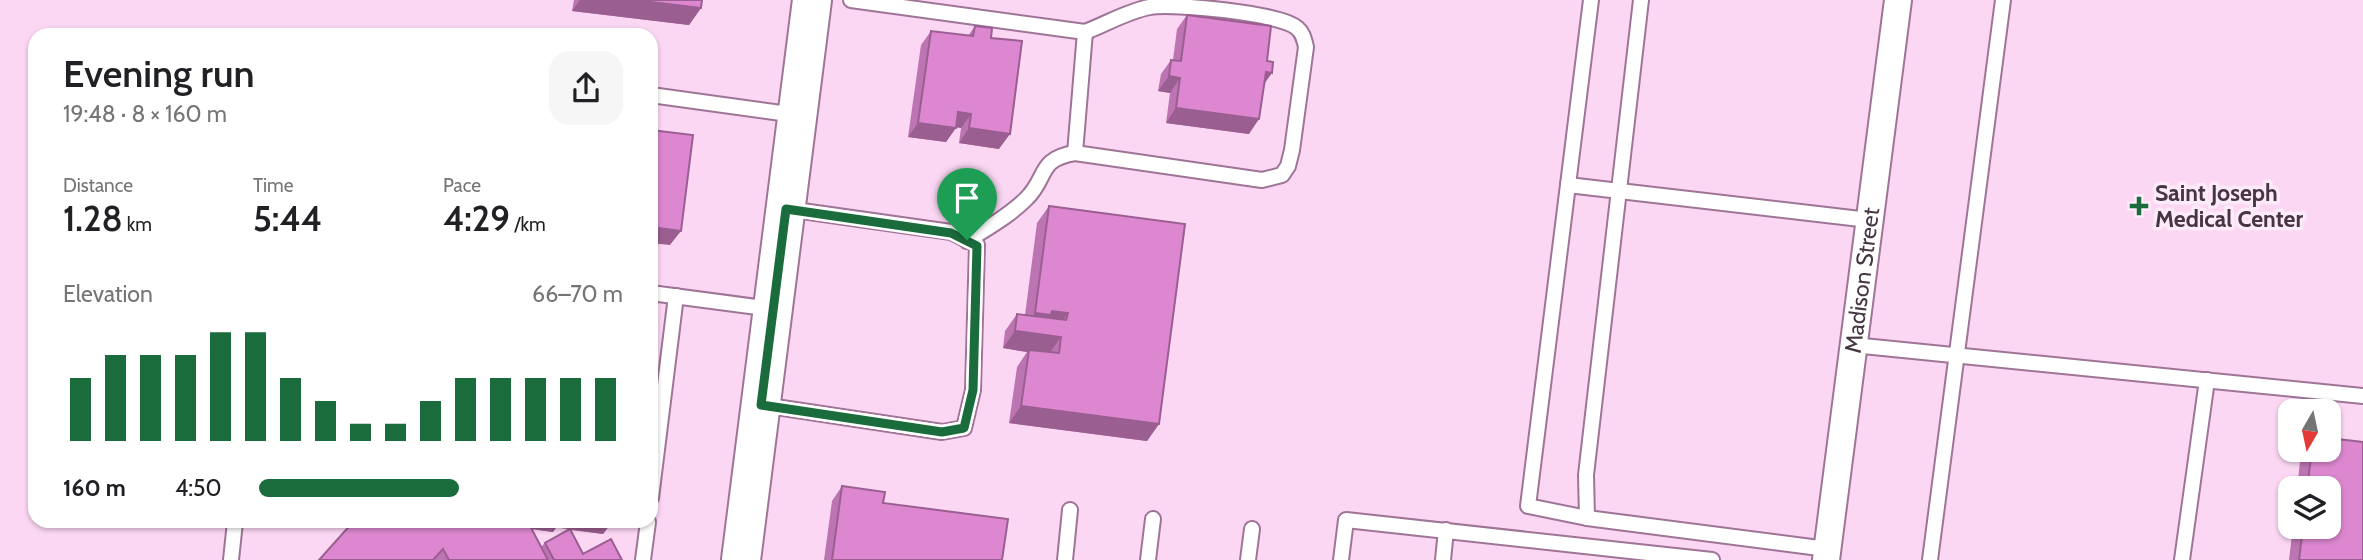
<!DOCTYPE html>
<meta charset="utf-8">
<style>
:root{--surface:#fff;--page:#f6f6f6;--text:#202124;--muted:#757577;--accent:#1b6c3c}
body{margin:0;font-family:Cabin,sans-serif;background:var(--page);color:var(--text);height:100vh;display:flex;flex-direction:column;font-size:26px;white-space:nowrap}
*{box-sizing:border-box;margin:0}
p{font-size:23px;color:var(--muted)}
.icon{flex:none;width:38px;height:38px;fill:none;stroke:currentColor;stroke-width:2;stroke-linecap:round;stroke-linejoin:round}
.map{position:relative;flex:1;overflow:hidden}
.panel{position:absolute;left:28px;top:28px;width:630px;height:500px;display:flex;flex-direction:column;background:var(--surface);border-radius:21px;box-shadow:0 2px 5px #0004}
.panel>*{flex:none}
.needle{width:46px;rotate:189deg}
.fabs{position:absolute;left:2278px;top:399px;display:grid;gap:14px}
.fabs a{display:grid;place-items:center;width:63px;height:63px;border-radius:14px;background:var(--surface);box-shadow:0 2px 5px #0004;font-size:35px}
.pin{position:absolute;display:grid;place-items:center;width:60px;height:60px;color:#fff;margin:-72px -30px;border-radius:50% 50% 50% 0;rotate:-45deg;box-shadow:0 0 7px #0007}
.pin .icon{rotate:45deg}
.round{display:grid;place-items:center;flex:none;width:74px;height:74px;border-radius:21px;background:var(--page)}
.headline{display:flex;align-items:center;justify-content:space-between;height:119px;padding:0 35px}
h1{font-size:38px;font-weight:600;line-height:52px}
.figures{display:grid;grid-template-columns:repeat(3,1fr);gap:10px;height:119px;padding:7px 35px}
.figures div{display:grid;align-content:center}
.figures b{font-size:35px;font-weight:600}
.figures small{font-size:19px;font-weight:400}
.figures p{font-size:19px}
.chart{height:196px;padding:14px 35px}
.chart p{display:flex;justify-content:space-between}
.chart svg{width:100%;height:126px;margin-top:7px;stroke:var(--accent);stroke-width:6}
ul{padding:0 35px;list-style:none;font-size:23px}
li{display:grid;grid-template-columns:112px 84px 1fr;align-items:center;height:52px}
li i{height:18px;border-radius:9px;background:var(--accent)}
.map>svg:first-child{display:block}
.lines{fill:none;stroke-linecap:round;stroke-linejoin:round}
.lane-casing{stroke:#9e7596;stroke-width:18}
.street-casing{stroke:#9e7596;stroke-width:30}
.secondary-casing{stroke:#9e7596;stroke-width:42}
.lane{stroke:#fff;stroke-width:14}
.street{stroke:#fff;stroke-width:26}
.secondary{stroke:#fff;stroke-width:38}
.wall{fill:#bd74b2;fill-rule:evenodd}
.shaded-wall{fill:#9a5e91}
.building{fill:#dc87cf;stroke:#9a5e91;stroke-width:2}
.route-casing{stroke:#fff;stroke-width:14}
.route{stroke:#1b6c3c;stroke-width:9}
.poi-dot{fill:#1b6c3c;stroke:#fdebfa;stroke-width:2.5}
.labels{text-anchor:middle;stroke-width:7;stroke-linejoin:round;paint-order:stroke}
.poi-label{font-size:23px;font-weight:bold;fill:#463543;stroke:#fdebfa;text-anchor:start}
.street-label{font-size:23px;fill:#463543;stroke:#fdebfa}
</style>
<div class="map">
<svg width="2363" height="560" viewBox="0 0 2363 560">
<rect width="100%" height="100%" fill="#fcd7f4"/>
<g class="lines">
<g class="lane-casing">
<g id="lane">
<polyline points="851,0 1085,32 1075,153"/>
<polyline points="1591,0 1528,506 1587,518 1827,549"/>
<polyline points="651,95 796,115"/>
<polyline points="1568,185 1869,220"/>
<path d="M967,241C987,228 1009,216 1026,199C1048,178 1037,159 1075,153L1262,180L1282,175L1288,166L1292,150L1306,47C1304,39 1303,33 1297,28C1281,13 1173,3 1150,7C1128,11 1106,24 1085,32"/>
<polyline points="651,293 772,309"/>
<polyline points="1853,345 2363,396"/>
<polyline points="762,405 942,432 964,428 973,390 977,245 951,232 788,209"/>
<polyline points="651,498 676,296"/>
<polyline points="1587,518 1586,475 1641,0"/>
<polyline points="231,560 235,522"/>
<polyline points="643,560 648,522"/>
<polyline points="1065,560 1070,510"/>
<polyline points="1148,560 1153,519"/>
<polyline points="1248,560 1252,529"/>
<polyline points="1341,560 1346,520 1712,560"/>
<polyline points="1443,560 1446,530"/>
<polyline points="1930,560 2003,0"/>
<polyline points="2182,560 2207,380"/>
</g>
</g>
<g class="street-casing">
<g id="street">
<path id="s1" d="M1826,560L1898,0"/>
</g>
</g>
<g class="secondary-casing">
<polyline id="secondary" points="741,560 812,0"/>
</g>
<use href="#lane" class="lane"/>
<use href="#street" class="street"/>
<use href="#secondary" class="secondary"/>
</g>
<g class="wall">
<polygon points="574,0 702,0 701,8 689,25 572,11"/>
<polygon points="1187,15 1264,84 1249,134 1166,123 1170,93 1158,91 1161,74 1171,60 1173,60 1177,29"/>
<polygon points="975,26 991,38 999,149 959,143 961,128 956,127 946,142 908,137 921,45 931,31 968,36"/>
<polygon points="1049,206 1159,424 1147,441 1009,423 1017,367 1027,352 1003,348 1005,331 1017,314 1025,315 1037,223"/>
<polygon points="2304,450 2329,450 2363,560 2289,560 2293,527 2329,527 2329,488 2297,488 2301,453"/>
<polygon points="842,486 883,503 1002,560 824,560 832,501"/>
<path d="M353,522H612L603,534L570,530L583,554L622,560H319ZM558,525L561,526V528L570,529L545,543L541,547L532,529L553,532Z"/>
</g>
<g class="shaded-wall">
<polygon points="580,0 634,0 701,8 689,25 572,11"/>
<polygon points="1266,72 1272,73 1262,87"/>
<polygon points="1169,76 1180,78 1170,93 1158,91"/>
<polygon points="1176,108 1259,119 1249,134 1166,123"/>
<polygon points="958,112 971,114 961,128 948,126"/>
<polygon points="918,123 956,128 946,142 908,137"/>
<polygon points="969,128 1010,134 999,149 959,143"/>
<polygon points="651,227 681,231 670,245 651,243"/>
<polygon points="1052,311 1068,313 1056,330 1023,330 1035,313"/>
<polygon points="1015,331 1061,337 1049,354 1029,350 1027,352 1003,348"/>
<polygon points="1021,406 1159,424 1147,441 1009,423"/>
<polygon points="513,522 564,522 561,526 558,525 553,532 510,526"/>
<polygon points="566,522 612,522 603,534 561,528"/>
</g>
<g class="building">
<polygon points="634,0 702,0 701,8"/>
<polygon points="1187,15 1271,26 1267,61 1273,62 1272,73 1266,72 1259,119 1176,108 1180,78 1169,76 1171,60 1181,61"/>
<polygon points="975,26 992,28 991,38 1022,41 1010,134 969,128 971,114 958,112 956,128 918,123 931,31 973,36"/>
<polygon points="651,130 693,135 681,231 651,227"/>
<polygon points="1049,206 1185,224 1159,424 1021,406 1029,350 1059,353 1061,337 1015,331 1017,314 1066,320 1068,313 1052,311 1051,315 1035,313"/>
<polygon points="2329,438 2363,442 2363,560 2299,560 2303,527 2329,527 2329,488 2307,488 2312,450 2329,450"/>
<polygon points="842,486 885,492 883,503 1008,519 1002,560 832,560"/>
<polygon points="353,522 528,522 548,560 449,560 443,549 433,560 319,560"/>
<polygon points="570,529 583,554 611,539 622,560 554,560 545,543"/>
</g>
<g class="lines">
<g class="route-casing">
<polygon id="route" points="786,209 951,233 977,246 973,390 964,428 942,432 761,405"/>
</g>
<use href="#route" class="route"/>
</g>
<path class="poi-dot" d="M2135.5 195.5h7v7h7v7h-7v7h-7v-7h-7v-7h7z"/>
<g class="labels">
<g class="poi-label">
<text x="2155" y="201">Saint Joseph<tspan x="2155" dy="26">Medical Center</tspan></text>
</g>
<g class="street-label">
<text dy="8" stroke="none"><textPath href="#s1" startOffset="282">Madison Street</textPath></text>
</g>
</g>
</svg>
<div class="fabs">
<a><svg class="needle" viewBox="-14 -14 28 28"><path d="M0-13l5 13h-10z" fill="#e53935"/><path d="M0 13l5-13h-10z" fill="#757577"/></svg></a>
<a><svg class="icon" aria-label="layers" viewBox="0 0 24 24"><path d="M12 4l9 5-9 5-9-5zM3 14l9 5 9-5"/></svg></a>
</div>
<div class="pin" style="left:967px;top:240px;background:#1e9e55"><svg class="icon" aria-label="arrive" viewBox="0 0 24 24"><path d="M6 21V4h12l-3 4 3 4H6"/></svg></div>
<section class="panel">
<div class="headline"><div><h1>Evening run</h1><p>19:48 · 8 × 160 m</p></div><a class="round"><svg class="icon" aria-label="share" viewBox="0 0 24 24"><path d="M12 15V3M7 8l5-5 5 5M5 13v7h14v-7"/></svg></a></div>
<div class="figures">
<div><p>Distance</p><b>1.28<small> km</small></b></div>
<div><p>Time</p><b>5:44</b></div>
<div><p>Pace</p><b>4:29<small> /km</small></b></div>
</div>
<div class="chart"><p><span>Elevation</span>66–70 m</p>
<svg viewBox="0 0 160 44" preserveAspectRatio="none"><path d="M5 44V22M15 44V14M25 44V14M35 44V14M45 44V6M55 44V6M65 44V22M75 44V30M85 44V38M95 44V38M105 44V30M115 44V22M125 44V22M135 44V22M145 44V22M155 44V22"/></svg>
</div>
<ul>
<li><b>160 m</b>4:50<i style="width:55%"></i></li>
</ul>
</section>
</div>
